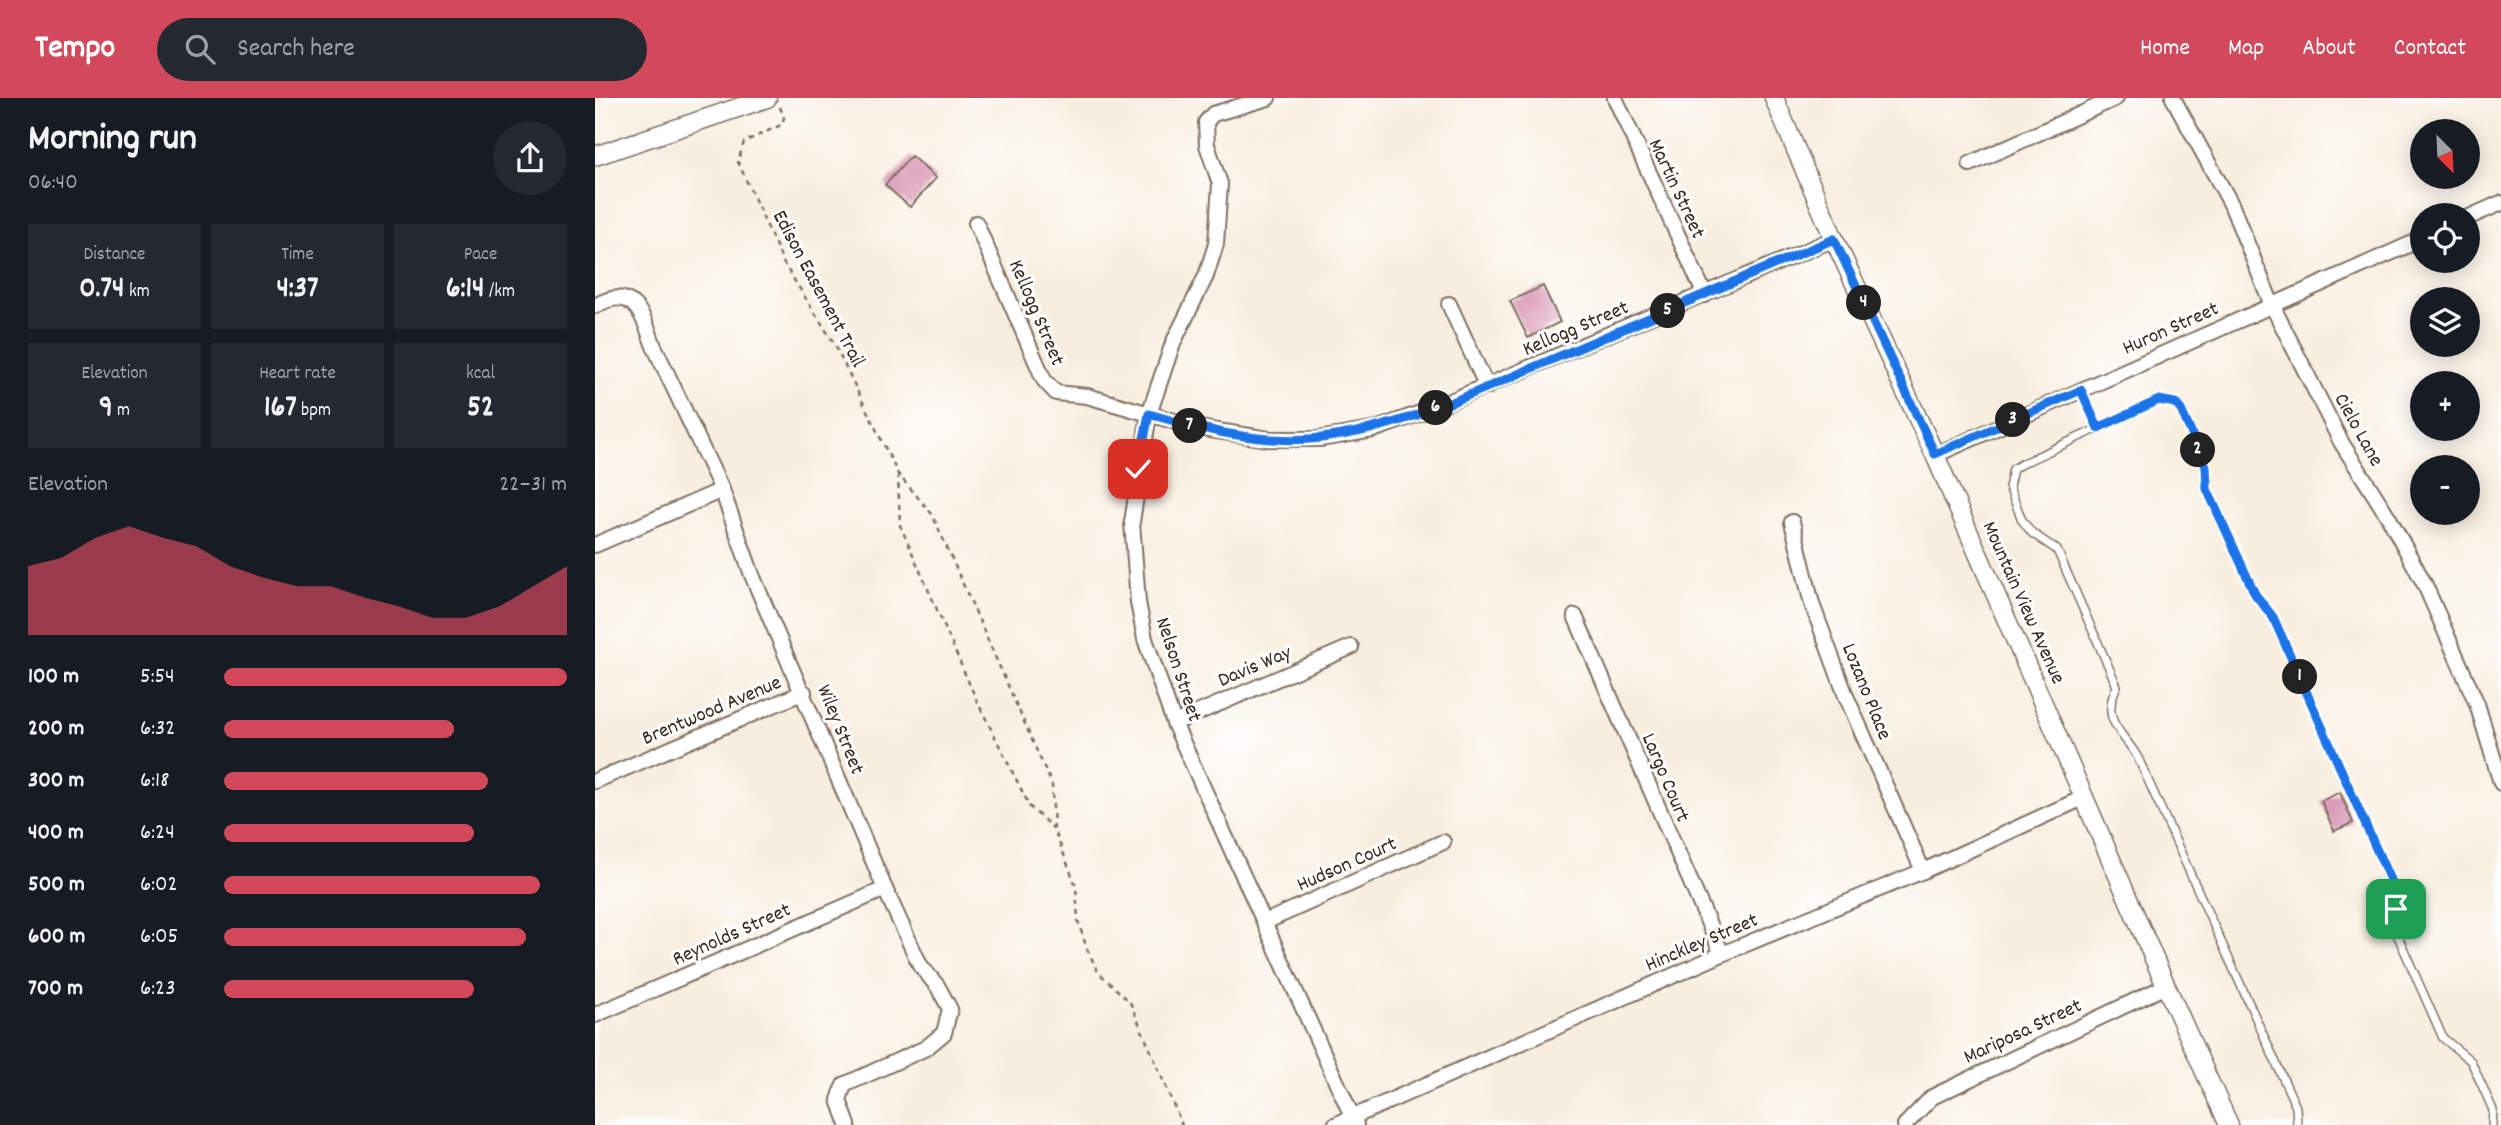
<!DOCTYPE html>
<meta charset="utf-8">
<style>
:root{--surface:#171b24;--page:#242831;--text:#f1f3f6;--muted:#9ea1a6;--accent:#d1495b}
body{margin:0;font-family:Dekko,sans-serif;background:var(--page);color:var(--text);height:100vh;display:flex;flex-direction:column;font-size:26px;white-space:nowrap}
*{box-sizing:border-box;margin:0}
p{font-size:23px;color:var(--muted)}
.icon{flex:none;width:38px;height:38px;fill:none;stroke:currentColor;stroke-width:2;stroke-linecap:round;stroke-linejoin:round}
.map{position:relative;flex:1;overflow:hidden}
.sheet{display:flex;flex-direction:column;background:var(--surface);width:595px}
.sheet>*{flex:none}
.needle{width:46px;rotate:156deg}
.buttons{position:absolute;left:1815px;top:21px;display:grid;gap:14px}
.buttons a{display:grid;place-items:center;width:70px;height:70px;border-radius:50%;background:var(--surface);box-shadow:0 4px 18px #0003;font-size:35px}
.pin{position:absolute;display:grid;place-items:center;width:60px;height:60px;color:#fff;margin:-30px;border-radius:14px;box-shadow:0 4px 10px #0006}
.km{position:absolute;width:35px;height:35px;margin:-18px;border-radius:50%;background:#222;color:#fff;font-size:19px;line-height:35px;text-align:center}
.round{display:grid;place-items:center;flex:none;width:74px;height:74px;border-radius:37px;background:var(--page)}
.head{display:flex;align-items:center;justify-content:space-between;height:119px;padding:0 28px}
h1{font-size:38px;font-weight:800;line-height:52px}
.stats{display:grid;grid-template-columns:repeat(3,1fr);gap:10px;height:119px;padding:7px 28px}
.stats div{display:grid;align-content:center;border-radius:0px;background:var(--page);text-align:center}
.stats b{font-size:30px;font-weight:800}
.stats small{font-size:19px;font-weight:400}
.stats p{font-size:19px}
.chart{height:196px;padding:14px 28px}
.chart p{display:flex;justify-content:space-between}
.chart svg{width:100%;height:126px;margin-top:7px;fill:var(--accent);opacity:.7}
ul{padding:0 28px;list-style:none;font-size:23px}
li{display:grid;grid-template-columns:112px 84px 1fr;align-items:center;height:52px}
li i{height:18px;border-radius:9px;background:var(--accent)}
header{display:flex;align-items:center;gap:42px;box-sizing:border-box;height:98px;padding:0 35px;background:var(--accent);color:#fff}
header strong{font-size:33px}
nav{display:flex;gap:38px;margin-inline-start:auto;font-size:24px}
.search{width:490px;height:63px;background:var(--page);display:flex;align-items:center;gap:18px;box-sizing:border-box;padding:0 24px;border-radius:38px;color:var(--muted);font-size:26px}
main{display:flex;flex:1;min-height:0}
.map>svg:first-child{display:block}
.building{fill:#d68fae}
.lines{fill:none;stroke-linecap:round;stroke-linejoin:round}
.service-casing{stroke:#7d6f62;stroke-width:10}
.minor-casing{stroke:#7d6f62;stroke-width:18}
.tertiary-casing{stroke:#7d6f62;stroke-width:21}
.path{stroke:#7d6f62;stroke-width:2.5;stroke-dasharray:5 5;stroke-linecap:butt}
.service{stroke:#fff;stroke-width:7}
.minor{stroke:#fff;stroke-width:14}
.tertiary{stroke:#fff;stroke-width:18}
.route-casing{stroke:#fff;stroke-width:14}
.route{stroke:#1a73e8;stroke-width:9}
.labels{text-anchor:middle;stroke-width:6;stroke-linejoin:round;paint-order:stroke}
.street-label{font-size:21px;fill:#3b2a1e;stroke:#fff}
</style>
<header>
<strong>Tempo</strong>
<div class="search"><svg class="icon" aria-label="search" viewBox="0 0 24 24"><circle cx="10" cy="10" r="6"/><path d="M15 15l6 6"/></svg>Search here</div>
<nav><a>Home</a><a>Map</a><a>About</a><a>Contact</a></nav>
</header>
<main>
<section class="sheet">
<div class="head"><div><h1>Morning run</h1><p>06:40</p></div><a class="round"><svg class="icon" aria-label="share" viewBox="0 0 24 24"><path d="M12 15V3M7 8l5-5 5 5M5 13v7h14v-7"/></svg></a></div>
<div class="stats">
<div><p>Distance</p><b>0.74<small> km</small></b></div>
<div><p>Time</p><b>4:37</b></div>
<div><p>Pace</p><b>6:14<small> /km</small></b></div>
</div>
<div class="stats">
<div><p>Elevation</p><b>9<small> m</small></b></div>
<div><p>Heart rate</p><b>167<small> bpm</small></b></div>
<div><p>kcal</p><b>52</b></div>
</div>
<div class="chart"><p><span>Elevation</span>22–31 m</p>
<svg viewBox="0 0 160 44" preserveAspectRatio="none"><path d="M0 44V20L10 17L20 10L30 6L40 10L50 13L60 20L70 24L80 27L90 27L100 31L110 34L120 38L130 38L140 34L150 27L160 20V44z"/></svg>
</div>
<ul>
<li><b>100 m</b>5:54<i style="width:100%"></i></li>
<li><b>200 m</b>6:32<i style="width:67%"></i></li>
<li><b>300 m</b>6:18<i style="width:77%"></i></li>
<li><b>400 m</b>6:24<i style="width:73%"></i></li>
<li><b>500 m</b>6:02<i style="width:92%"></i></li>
<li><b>600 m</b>6:05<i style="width:88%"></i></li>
<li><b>700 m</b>6:23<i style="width:73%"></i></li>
</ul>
</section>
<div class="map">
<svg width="1906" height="1027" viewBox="0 0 1906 1027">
<rect width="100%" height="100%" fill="#fff"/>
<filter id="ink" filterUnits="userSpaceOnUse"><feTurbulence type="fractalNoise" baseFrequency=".0143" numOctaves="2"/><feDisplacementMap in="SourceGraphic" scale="14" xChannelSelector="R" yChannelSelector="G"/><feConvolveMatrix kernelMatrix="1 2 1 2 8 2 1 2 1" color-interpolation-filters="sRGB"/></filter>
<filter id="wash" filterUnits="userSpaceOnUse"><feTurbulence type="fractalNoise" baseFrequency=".00686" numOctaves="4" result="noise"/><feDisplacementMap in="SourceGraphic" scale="28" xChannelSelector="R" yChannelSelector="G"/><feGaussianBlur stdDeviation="1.57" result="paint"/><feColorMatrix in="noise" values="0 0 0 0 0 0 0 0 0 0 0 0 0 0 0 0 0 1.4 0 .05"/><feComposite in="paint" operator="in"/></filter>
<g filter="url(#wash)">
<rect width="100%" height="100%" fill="#f8eedf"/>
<g id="blocks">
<g class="building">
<polygon points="316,58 341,80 315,109 290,87"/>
<polygon points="948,188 965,224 933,240 915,203"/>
<polygon points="1745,694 1758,725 1739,733 1726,703"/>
</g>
</g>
</g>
<g filter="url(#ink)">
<use href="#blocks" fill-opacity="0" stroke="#7d6f62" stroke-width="2"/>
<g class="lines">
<g class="service-casing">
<g id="service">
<polyline points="1487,293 1503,330"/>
<path d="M1702,1027L1701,1009L1543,660C1529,634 1504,624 1522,588L1462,452L1437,435L1427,422L1414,389L1418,371L1428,365L1564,302L1580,305L1586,312L1611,367L1612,391L1660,496L1678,519L1800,793L1802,802L1798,827L1848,940L1876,963L1898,1012L1897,1027"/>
</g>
</g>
<g class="minor-casing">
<g id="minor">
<polyline points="673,0 618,16 611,24 612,47 625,86 621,146 611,178 578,245 554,316 537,424 543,504 550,541 579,625 761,1027"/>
<polyline points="1020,0 1110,197"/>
<polyline points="1578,0 1636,106 1677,207 1746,344 1794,420 1830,487 1882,606 1906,685"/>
<polyline points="1375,66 1521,0"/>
<polyline points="1872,120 1906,105"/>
<polyline points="381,125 449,282 461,295 492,298 603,330 674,341 724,341 778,332 834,312 1239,141"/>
<polyline points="854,206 892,289"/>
<path d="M0,208C37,186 48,215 58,246L127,392L157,477L290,791L325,867L343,889L355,911L349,935L331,950L249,987L244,1002L253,1027"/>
<polyline points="1340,357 1827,141"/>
<polyline points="1197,424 1217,506 1251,598 1328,773"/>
<polyline points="0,447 127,392"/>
<polyline points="980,518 1127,856"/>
<polyline points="579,625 756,549"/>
<polyline points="0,683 209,594"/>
<polyline points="670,824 848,744"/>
<polyline points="0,917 290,791"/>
<polyline points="740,1027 1127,856 1328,773 1490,699"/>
<polyline points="1310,1027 1337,999 1571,888"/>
</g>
</g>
<g class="tertiary-casing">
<g id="tertiary">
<polyline points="1179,0 1239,141 1340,357 1571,888 1634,1027"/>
<polyline points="0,58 172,0"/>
</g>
</g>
<g class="path">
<polyline points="185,9 189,20 186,27 149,44 143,64 189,166 239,245 303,376 337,416 457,687 459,731 481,788 483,823 492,851 503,874 535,904 587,1027"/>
<polyline points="303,376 305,427 381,601 435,709 459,731"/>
</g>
<use href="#service" class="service"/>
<use href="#minor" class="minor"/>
<use href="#tertiary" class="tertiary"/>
</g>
</g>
<g class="lines" filter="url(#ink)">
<g class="route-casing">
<path id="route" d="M543,371L554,316C609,332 668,347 726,340C805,331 879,295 951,264C1048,223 1143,182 1239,141L1340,356L1486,292L1503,330L1564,302L1580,305L1586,312L1611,368L1612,391L1660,496L1678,519L1800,793L1801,811"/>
</g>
<use href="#route" class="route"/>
</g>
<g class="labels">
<g class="street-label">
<text transform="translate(1083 90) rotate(65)" y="7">Martin Street</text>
<text transform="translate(225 190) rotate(62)" y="7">Edison Easement Trail</text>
<text transform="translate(443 214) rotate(67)" y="7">Kellogg Street</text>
<text transform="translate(980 229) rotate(-23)" y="7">Kellogg Street</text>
<text transform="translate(1575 229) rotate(-24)" y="7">Huron Street</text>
<text transform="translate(1765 331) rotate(61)" y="7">Cielo Lane</text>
<text transform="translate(1430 504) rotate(66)" y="7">Mountain View Avenue</text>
<text transform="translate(659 567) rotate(-23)" y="7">Davis Way</text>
<text transform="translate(585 571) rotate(72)" y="7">Nelson Street</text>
<text transform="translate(1273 593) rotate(68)" y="7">Lozano Place</text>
<text transform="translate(116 611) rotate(-23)" y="7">Brentwood Avenue</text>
<text transform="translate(247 631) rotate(68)" y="7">Wiley Street</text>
<text transform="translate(1072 679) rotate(67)" y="7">Largo Court</text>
<text transform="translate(751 765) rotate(-24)" y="7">Hudson Court</text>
<text transform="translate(136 835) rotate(-24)" y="7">Reynolds Street</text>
<text transform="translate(1106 843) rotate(-23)" y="7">Hinckley Street</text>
<text transform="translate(1427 932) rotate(-25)" y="7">Mariposa Street</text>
</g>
</g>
</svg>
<div class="buttons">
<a><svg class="needle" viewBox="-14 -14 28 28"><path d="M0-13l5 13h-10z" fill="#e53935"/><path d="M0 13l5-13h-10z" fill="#9ea1a6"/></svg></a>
<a><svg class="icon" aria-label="locate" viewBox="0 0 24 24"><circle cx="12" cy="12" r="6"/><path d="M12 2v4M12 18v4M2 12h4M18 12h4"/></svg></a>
<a><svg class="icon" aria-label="layers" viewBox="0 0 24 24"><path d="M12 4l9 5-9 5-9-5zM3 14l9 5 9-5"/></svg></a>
<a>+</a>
<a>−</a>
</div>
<div class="pin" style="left:1801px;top:811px;background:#1e9e55"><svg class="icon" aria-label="arrive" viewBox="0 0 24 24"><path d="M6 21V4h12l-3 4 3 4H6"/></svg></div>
<div class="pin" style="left:543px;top:371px;background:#d93025"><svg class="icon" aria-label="check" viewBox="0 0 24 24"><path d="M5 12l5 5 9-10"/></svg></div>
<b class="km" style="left:1705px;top:579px">1</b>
<b class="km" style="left:1603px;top:352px">2</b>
<b class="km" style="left:1418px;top:322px">3</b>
<b class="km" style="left:1269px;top:205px">4</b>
<b class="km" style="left:1073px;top:213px">5</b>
<b class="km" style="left:841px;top:310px">6</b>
<b class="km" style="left:595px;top:328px">7</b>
</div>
</main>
